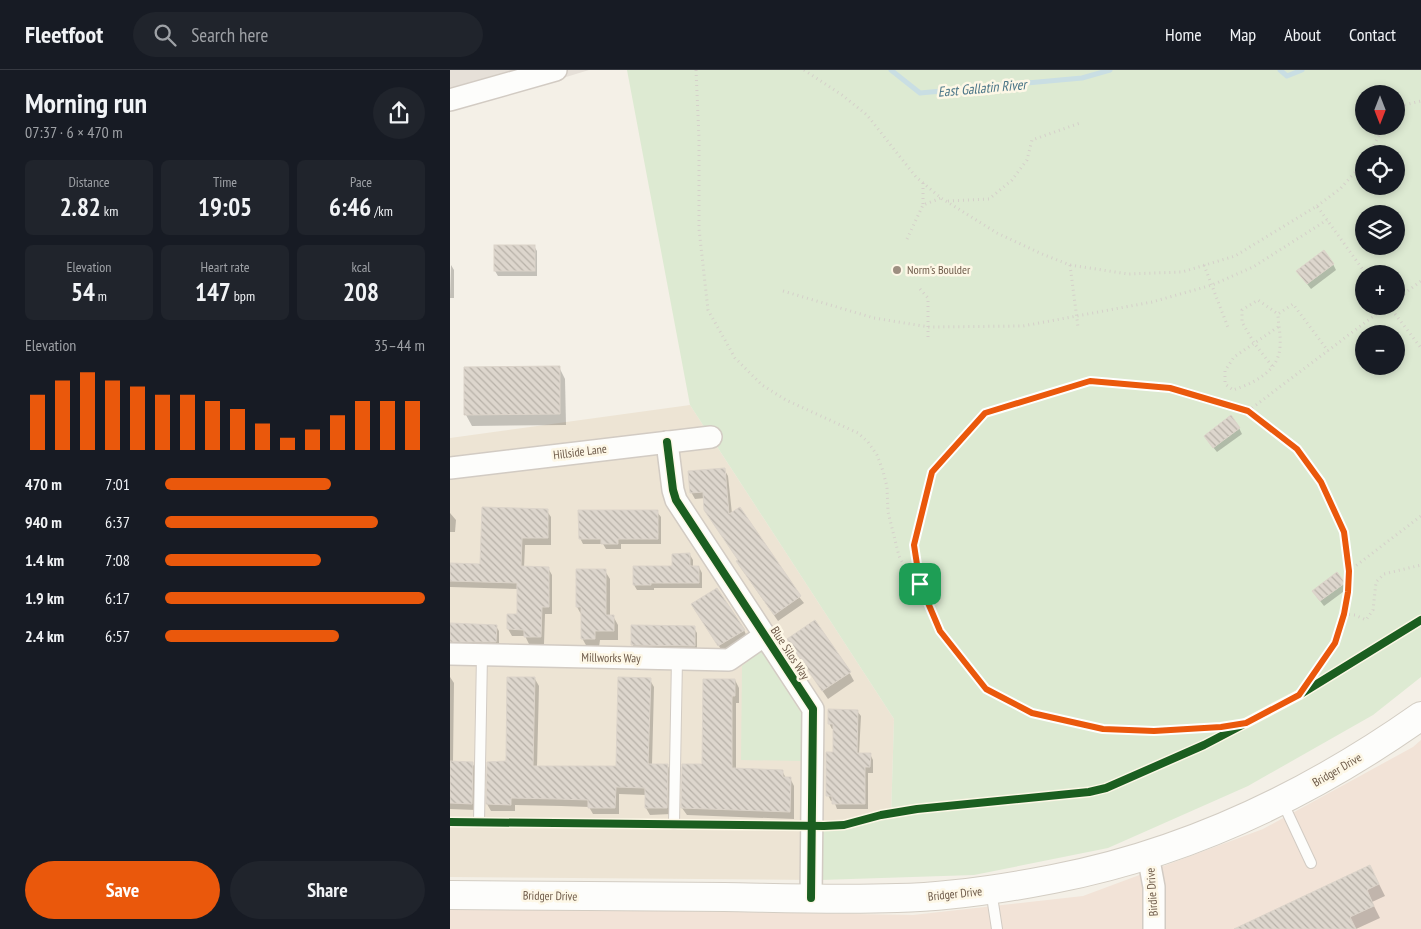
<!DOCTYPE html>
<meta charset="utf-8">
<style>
:root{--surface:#171b24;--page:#20242c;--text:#f1f3f6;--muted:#9ea1a6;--line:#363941;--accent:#ea580c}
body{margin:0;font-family:"PT Sans Narrow",sans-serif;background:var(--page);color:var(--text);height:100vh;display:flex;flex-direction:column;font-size:19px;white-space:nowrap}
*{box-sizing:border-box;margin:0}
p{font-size:16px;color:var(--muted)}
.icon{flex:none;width:28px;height:28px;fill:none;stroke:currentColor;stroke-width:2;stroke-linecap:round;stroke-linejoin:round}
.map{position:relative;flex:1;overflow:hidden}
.side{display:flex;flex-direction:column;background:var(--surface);width:450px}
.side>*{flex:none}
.needle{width:32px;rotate:180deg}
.tools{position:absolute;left:905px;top:15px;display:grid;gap:10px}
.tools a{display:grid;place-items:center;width:50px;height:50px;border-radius:50%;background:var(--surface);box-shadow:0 2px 8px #0003;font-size:25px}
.pin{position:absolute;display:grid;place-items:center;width:42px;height:42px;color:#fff;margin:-21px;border-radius:10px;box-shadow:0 2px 8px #0006}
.round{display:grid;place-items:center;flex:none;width:52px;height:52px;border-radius:26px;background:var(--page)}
.headline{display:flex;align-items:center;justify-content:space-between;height:85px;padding:0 25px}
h1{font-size:28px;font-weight:600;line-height:38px}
.metrics{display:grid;grid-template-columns:repeat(3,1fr);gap:8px;height:85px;padding:5px 25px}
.metrics div{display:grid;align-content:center;border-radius:8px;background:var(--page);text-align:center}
.metrics b{font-size:25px;font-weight:600}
.metrics small{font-size:14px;font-weight:400}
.metrics p{font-size:14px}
.chart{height:140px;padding:10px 25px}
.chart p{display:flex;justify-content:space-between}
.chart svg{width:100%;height:90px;margin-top:5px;stroke:var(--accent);stroke-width:6}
.button{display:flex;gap:10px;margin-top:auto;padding:10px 25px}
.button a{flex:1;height:58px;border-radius:30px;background:var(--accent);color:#fff;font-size:20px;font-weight:600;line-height:58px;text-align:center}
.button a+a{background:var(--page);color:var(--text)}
ul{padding:0 25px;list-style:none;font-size:16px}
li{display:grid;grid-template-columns:80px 60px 1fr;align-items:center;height:38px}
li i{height:12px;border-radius:6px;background:var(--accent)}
header{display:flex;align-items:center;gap:30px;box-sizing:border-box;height:70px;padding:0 25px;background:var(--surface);border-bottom:1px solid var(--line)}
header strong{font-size:24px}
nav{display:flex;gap:28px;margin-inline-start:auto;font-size:18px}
.search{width:350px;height:45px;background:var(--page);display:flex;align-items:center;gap:12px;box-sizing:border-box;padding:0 18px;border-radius:28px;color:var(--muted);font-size:19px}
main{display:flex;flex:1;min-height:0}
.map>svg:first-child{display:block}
.residential{fill:#ede4d4}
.commercial{fill:#f2e3d7}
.industrial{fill:#e6e0d8}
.green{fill:#ddead2;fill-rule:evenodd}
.shadow{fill:#0003}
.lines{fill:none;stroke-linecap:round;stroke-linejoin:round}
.stream{stroke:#c9dee3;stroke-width:5}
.building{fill:url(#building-back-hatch);stroke:#dcd4ca}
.service-casing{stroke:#d2cbc3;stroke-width:12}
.minor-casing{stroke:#d2cbc3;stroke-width:24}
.secondary-casing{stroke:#d3cdc3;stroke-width:30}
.path{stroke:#d5d0ca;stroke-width:3;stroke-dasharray:1 4;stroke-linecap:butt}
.service{stroke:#fdfdfb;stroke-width:10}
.minor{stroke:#fdfdfb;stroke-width:21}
.secondary{stroke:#fdfdfb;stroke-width:28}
.cycleway-casing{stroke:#fdf7e6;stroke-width:11}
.cycleway{stroke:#1b5e20;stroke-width:8}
.route-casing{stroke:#fff;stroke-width:10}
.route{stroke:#ea580c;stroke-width:6}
.poi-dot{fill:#9d8f81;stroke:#fdf7e6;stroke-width:2}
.labels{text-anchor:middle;stroke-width:5;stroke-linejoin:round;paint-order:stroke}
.poi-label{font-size:12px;fill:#6e5b4a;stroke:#fdf7e6;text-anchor:start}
.street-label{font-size:12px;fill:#6e5b4a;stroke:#fdf7e6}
.water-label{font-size:14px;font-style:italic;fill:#4a7587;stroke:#fdf7e6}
</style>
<header>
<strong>Fleetfoot</strong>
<div class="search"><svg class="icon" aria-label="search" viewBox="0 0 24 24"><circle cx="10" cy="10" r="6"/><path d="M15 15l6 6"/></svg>Search here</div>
<nav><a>Home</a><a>Map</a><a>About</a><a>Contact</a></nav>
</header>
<main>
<section class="side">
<div class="headline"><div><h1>Morning run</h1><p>07:37 · 6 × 470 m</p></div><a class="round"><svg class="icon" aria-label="share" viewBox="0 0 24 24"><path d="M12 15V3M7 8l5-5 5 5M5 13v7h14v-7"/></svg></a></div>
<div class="metrics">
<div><p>Distance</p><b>2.82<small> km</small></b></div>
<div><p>Time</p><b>19:05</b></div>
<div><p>Pace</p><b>6:46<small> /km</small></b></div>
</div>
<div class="metrics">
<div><p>Elevation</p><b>54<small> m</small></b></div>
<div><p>Heart rate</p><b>147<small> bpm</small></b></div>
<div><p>kcal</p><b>208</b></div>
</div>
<div class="chart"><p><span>Elevation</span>35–44 m</p>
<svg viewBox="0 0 160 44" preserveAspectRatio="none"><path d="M5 44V17M15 44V10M25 44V6M35 44V10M45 44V13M55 44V17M65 44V17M75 44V20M85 44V24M95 44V31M105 44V38M115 44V34M125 44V27M135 44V20M145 44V20M155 44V20"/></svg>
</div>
<ul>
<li><b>470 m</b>7:01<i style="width:64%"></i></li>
<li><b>940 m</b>6:37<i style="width:82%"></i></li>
<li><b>1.4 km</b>7:08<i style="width:60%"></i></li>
<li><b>1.9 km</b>6:17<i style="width:100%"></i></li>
<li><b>2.4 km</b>6:57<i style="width:67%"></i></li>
</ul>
<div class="button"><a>Save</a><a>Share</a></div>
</section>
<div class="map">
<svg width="971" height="859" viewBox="0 0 971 859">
<defs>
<pattern id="building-back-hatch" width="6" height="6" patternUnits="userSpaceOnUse" patternTransform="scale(1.25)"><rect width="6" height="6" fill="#ddd6cd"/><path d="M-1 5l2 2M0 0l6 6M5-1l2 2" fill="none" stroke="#b7b1a8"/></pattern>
</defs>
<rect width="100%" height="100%" fill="#f4f0e7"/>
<polygon class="residential" points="240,335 444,649 441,748 373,761 370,810 0,807 0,368"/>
<polygon class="commercial" points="971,670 971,859 0,859 0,837 463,845 633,826 813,759 963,677"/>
<polygon class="industrial" points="0,0 139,0 24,35 0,37"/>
<g class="green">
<path d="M177,0H971V607L923,645L798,716L658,778L524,805L370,810L372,761L441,748L444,649L240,335ZM914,24H946V56H914ZM914,84H946V116H914ZM914,144H946V176H914ZM914,204H946V236H914ZM914,264H946V296H914Z"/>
<polygon points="311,581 352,644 351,691 291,690 292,596"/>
</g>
<g class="shadow">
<polygon points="84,176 87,181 87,206 48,206 45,201"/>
<polygon points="883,194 886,200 861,219 851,206"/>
<polygon points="1,195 4,200 4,228 0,228"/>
<polygon points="109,297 115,309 116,355 22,356 16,345"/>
<polygon points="789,358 792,364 767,382 758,371"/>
<polygon points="274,399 278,406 282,444 354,533 328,551 291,498 289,490 255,428 245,429 241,422"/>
<polygon points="97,441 101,447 101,475 75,475 74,498 98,498 102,505 102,544 95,544 94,574 79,574 75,566 62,566 58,559 68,545 68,519 0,517 0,493 31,495"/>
<polygon points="207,442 211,447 211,474 171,474 171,479 156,479 153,474 133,474 130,468"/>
<polygon points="0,443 6,450 5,462 0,462"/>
<polygon points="240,485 243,490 243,497 249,497 252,503 252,518 204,518 204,520 187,520 184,515 223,497"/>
<polygon points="155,501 160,509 160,546 163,546 168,555 168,570 150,570 149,577 137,577 132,568 132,546 127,537"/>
<polygon points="886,504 897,519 874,536 867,527"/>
<polygon points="248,543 294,560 298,569 274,584"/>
<polygon points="0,555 46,556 49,561 49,578 0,577"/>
<polygon points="244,558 247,563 247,581 186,580 182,574"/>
<polygon points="343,578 399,602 404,611 378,629"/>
<polygon points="0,607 4,613 3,692 22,693 26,699 26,740 0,739"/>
<polygon points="85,609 89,616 87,697 168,698 200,610 204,617 202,695 217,695 222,702 221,744 200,745 196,738 196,725 169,724 169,744 143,744 139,737 111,736 65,735 65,741 41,741 37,734 57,692"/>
<polygon points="285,610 289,618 289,633 286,633 286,700 332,701 336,708 340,708 344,716 344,749 237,745 232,738 253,695"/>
<polygon points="407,641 411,646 409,684 420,684 423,690 423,703 418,703 418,739 387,739 384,731 381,731 378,725 384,683 385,659 382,659 379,653"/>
<polygon points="926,808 935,826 922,832 930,848 906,859 787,859"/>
</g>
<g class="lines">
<g class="stream">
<polyline points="441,0 470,23 632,8 660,0"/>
<polyline points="830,0 837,6 852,0"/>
</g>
</g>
<g class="building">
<rect x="44" y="175" width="41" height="26"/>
<polygon points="874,180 884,194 857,214 846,201"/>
<polygon points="110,296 110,344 14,345 14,297"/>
<polygon points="781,345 790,358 763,378 754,366"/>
<polygon points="275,398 279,444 290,437 351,526 324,545 286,491 288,490 254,440 253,422 240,423 238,401"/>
<polygon points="32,437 98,439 98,468 72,468 71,496 99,497 99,537 92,537 91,567 74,567 74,560 57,559 57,544 67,544 67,513 0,511 0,493 30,494"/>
<polygon points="128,440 208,440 208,469 168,469 168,474 151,474 151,469 129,469"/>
<polygon points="240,483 240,496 249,496 249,513 201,513 201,515 183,515 183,496 222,496 222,484"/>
<polygon points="126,499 156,499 156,545 164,545 164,561 145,561 145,569 131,569 131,537 126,537"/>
<polygon points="887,502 895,513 870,531 862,521"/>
<polygon points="267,518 295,560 268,576 241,534"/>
<polygon points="365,550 401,602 372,621 337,569"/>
<polygon points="0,553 47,555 46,572 0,572"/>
<polygon points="181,555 245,556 245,576 181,575"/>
<polygon points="57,607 85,607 83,696 166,696 168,607 201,608 198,694 218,694 217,738 195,738 195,718 166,717 165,738 138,738 138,730 107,729 61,728 61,735 36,734 37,692 56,691"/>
<polygon points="253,609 285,609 285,626 282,626 282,698 333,700 333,707 341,707 340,742 231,738 232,694 252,694"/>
<polygon points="378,639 408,640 407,683 421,683 420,697 415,697 415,734 382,734 382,726 376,726 376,682 383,682 383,654 378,654"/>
<polygon points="0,691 23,692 22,734 0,733"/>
<polygon points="920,795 929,814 917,820 924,836 900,847 906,859 784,859"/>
</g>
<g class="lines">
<g class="service-casing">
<g id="service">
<polyline points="832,731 861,793"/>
<polyline points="29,752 32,585"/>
<polyline points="224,754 227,589"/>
<polyline points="541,820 547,859"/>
</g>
</g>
<g class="minor-casing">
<g id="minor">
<polyline points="0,30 106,0"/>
<polyline points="217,372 223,420 226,430 363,639 361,828"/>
<polyline points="0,398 261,367"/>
<polyline points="0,584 279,590 315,565"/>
<polyline points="698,785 704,817 704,859"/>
</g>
</g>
<g class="secondary-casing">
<path id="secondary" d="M0,825C91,826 183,826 274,827C332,828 389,830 447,828C499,827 552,819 603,809C738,783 859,725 971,646"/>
</g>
<g class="path">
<polyline points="246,0 249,68 249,159 258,240 285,288 312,315 336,330 408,363 418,372 427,385 433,401 437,417 438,442 449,486 459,505 469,513"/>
<polyline points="354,0 392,25 417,45 466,107 491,128 547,163 592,184 620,195 678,204 732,202 785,186 867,136 916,204"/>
<polyline points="946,40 954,35 971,31"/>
<polyline points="919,84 934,56"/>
<polyline points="473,113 473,135"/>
<polyline points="498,131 539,129 562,110 577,90 582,70 630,53"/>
<polyline points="867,136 890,119 914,92"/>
<polyline points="457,169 473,135 491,128"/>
<polyline points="620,195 628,257"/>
<polyline points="754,195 779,260"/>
<polyline points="470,219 478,228 478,269"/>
<polyline points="333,221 424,248 479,257 573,256 702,232 762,215 803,197 877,150"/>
<polyline points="946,230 971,211"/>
<polyline points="939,236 971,278"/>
<path d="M828,257L784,287L775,301V314L783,320C804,313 830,301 830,275C831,265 828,254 828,244L843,234L878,281"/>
<polyline points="822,296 804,273 792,252 792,240 808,230 828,244"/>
<polyline points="798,341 937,236"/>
<polyline points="894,544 905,545 916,550 923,540 926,512 934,504 971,495"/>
<polyline points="849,625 885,573 894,544 899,501"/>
<polyline points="796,653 771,657 704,661 653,659 582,643 536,619 490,561 470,514 464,475 482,402 535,343 640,311 720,318 798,341 847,379 871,412 894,462 899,501 971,446"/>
</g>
<use href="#service" class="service"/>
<use href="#minor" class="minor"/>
<use href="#secondary" class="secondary"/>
<g class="cycleway-casing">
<g id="cycleway">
<polyline points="217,372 223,420 226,430 363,639 361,828"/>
<polyline points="0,752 374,756 394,755 431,745 467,739 639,722 656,718 754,675 796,653 849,625 971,550"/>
</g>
</g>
<use href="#cycleway" class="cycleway"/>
</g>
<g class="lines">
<g class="route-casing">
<polygon id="route" points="640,311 720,318 798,341 847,379 871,412 894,462 899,501 898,522 894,544 885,573 849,625 796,653 771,657 704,661 653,659 582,643 536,619 490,561 470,514 464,475 482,402 535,343"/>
</g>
<use href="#route" class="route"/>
</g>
<circle class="poi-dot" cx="447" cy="200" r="5"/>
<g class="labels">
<g class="poi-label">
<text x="457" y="204">Norm's Boulder</text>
</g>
<g class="street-label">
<text transform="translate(130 382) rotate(-7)" y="4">Hillside Lane</text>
<text transform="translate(340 583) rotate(57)" y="4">Blue Silos Way</text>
<text transform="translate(161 588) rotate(1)" y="4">Millworks Way</text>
<text transform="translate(887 700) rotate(-30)" y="4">Bridger Drive</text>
<text transform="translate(702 822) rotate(-94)" y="4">Birdie Drive</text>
<text transform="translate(505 824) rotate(-6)" y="4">Bridger Drive</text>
<text transform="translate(100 826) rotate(1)" y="4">Bridger Drive</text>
</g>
<g class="water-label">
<text transform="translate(532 18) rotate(-5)" y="5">East Gallatin River</text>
</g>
</g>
</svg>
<div class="tools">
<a><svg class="needle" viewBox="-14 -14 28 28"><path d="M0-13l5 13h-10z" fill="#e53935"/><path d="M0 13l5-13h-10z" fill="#9ea1a6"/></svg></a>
<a><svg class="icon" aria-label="locate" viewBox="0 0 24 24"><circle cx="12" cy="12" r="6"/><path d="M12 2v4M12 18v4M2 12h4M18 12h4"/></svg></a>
<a><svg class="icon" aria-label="layers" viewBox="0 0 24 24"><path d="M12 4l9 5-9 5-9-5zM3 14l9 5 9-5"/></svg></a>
<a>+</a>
<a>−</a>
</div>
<div class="pin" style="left:470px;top:514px;background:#1e9e55"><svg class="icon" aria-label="arrive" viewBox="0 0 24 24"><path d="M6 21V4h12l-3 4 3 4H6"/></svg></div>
</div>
</main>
